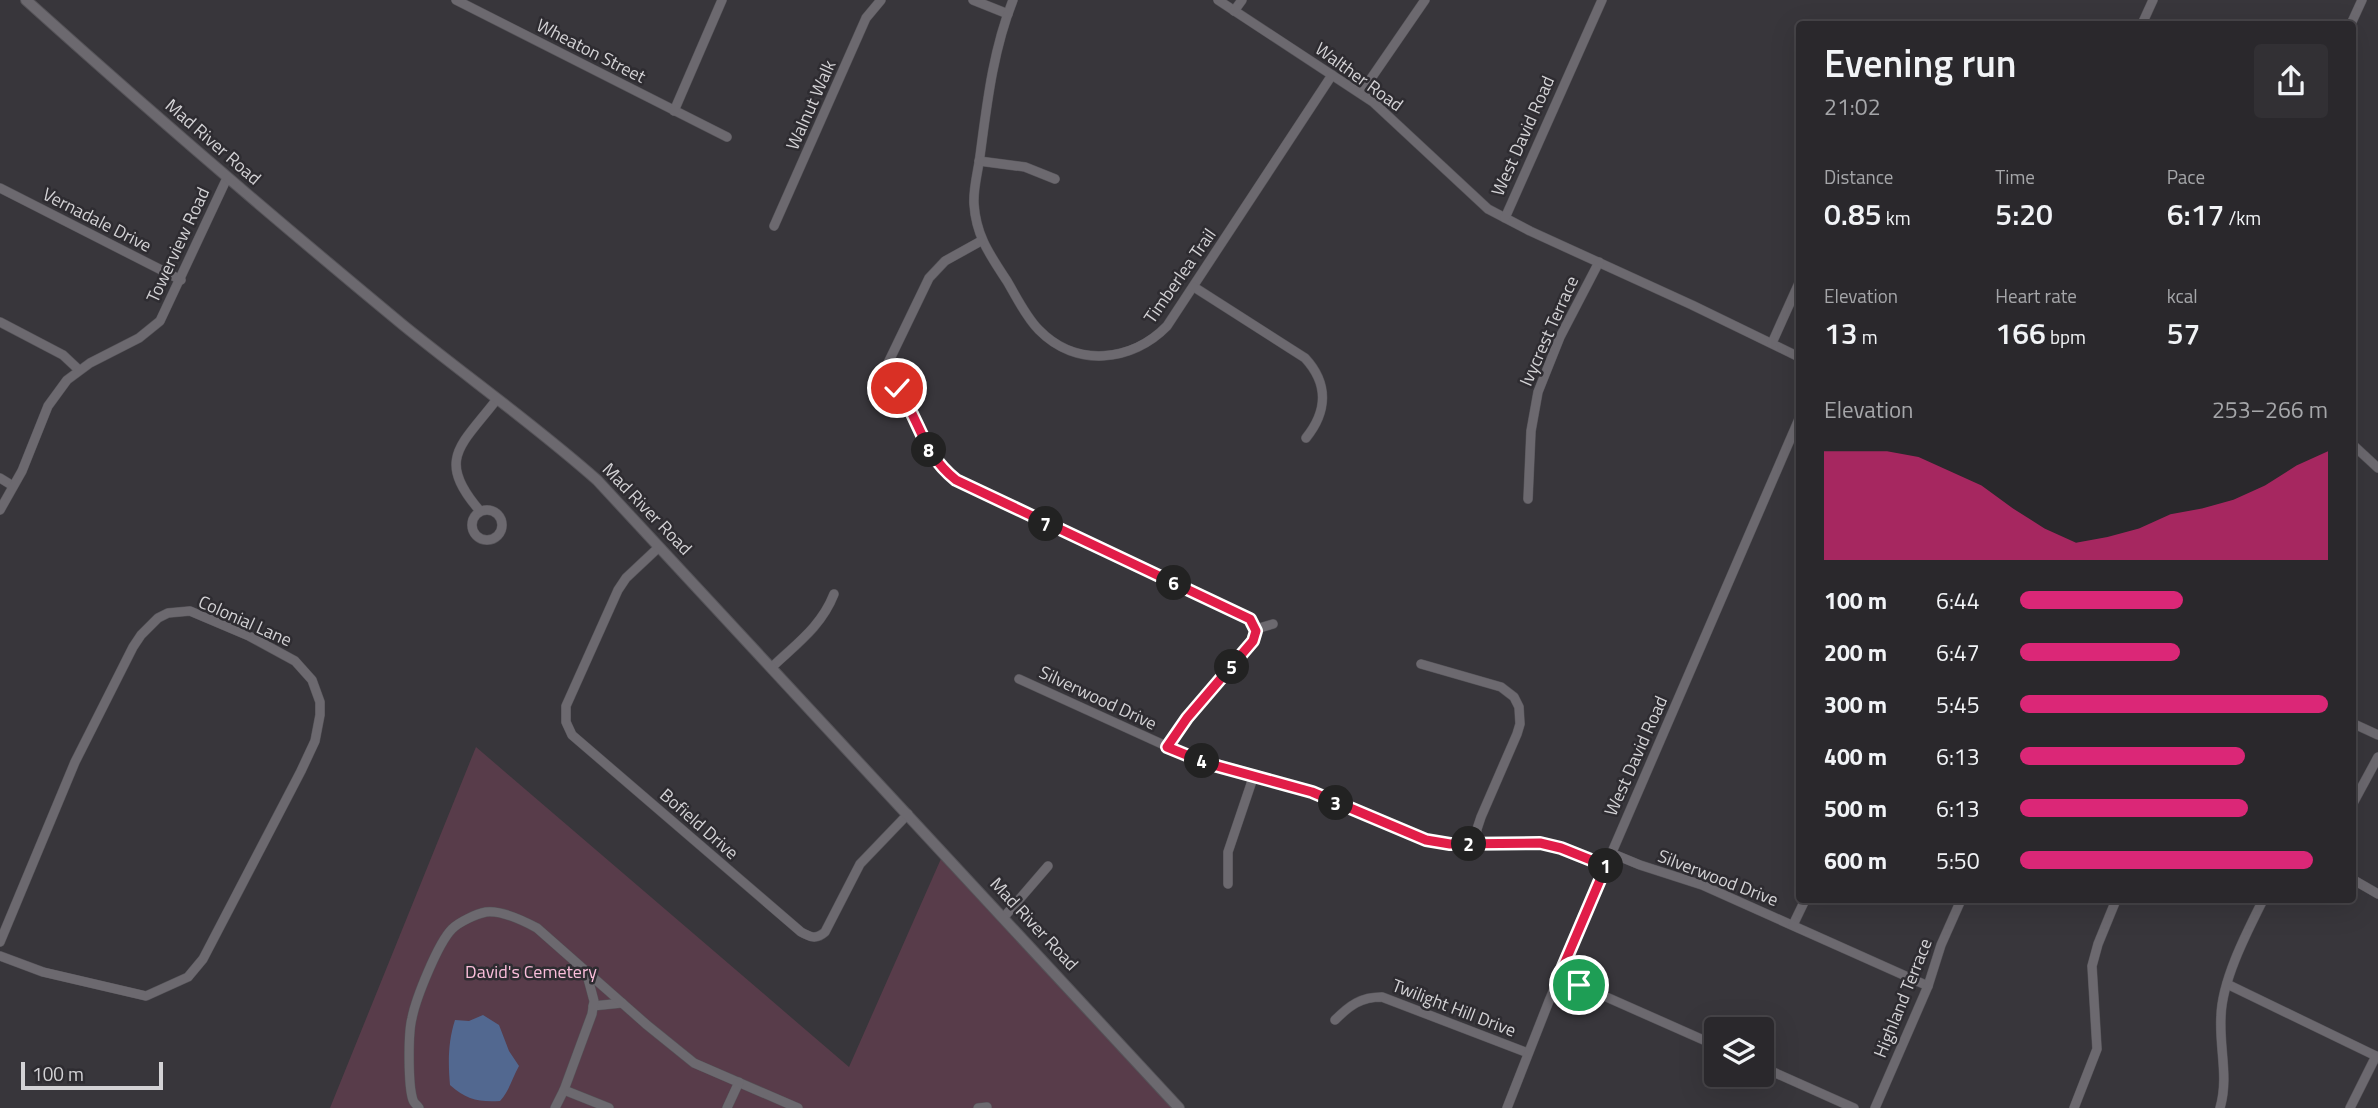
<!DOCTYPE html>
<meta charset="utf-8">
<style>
:root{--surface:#2a282c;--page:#323034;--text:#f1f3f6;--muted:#a5a6a9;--line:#464448;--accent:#db2777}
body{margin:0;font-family:"Titillium Web",sans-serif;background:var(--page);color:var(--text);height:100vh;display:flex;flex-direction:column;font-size:26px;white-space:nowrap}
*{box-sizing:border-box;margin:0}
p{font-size:23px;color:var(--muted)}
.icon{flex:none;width:38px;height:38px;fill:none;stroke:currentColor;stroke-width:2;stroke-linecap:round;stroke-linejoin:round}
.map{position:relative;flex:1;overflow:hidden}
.drawer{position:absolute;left:1796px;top:21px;width:560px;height:882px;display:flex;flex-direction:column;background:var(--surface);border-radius:7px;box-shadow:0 7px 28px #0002,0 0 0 2px var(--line)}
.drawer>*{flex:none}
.tools{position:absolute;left:1704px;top:1017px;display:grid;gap:14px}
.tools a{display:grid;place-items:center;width:70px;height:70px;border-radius:7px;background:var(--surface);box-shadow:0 7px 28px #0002,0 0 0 2px var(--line);font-size:35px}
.scale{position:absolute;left:21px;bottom:18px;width:142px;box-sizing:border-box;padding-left:7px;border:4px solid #d3d2d5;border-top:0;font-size:19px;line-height:24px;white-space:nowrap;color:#d3d2d5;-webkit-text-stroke:5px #2e2c31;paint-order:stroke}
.pin{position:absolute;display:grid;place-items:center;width:60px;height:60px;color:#fff;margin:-30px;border:4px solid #fff;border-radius:50%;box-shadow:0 2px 7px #0007}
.km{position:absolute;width:35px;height:35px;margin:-18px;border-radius:50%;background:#222;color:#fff;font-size:19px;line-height:35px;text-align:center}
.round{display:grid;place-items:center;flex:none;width:74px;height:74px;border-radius:7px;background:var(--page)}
.head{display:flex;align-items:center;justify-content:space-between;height:119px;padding:0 28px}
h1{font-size:38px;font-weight:600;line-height:52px}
.stats{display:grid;grid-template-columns:repeat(3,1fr);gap:10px;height:119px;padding:7px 28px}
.stats div{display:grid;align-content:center}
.stats b{font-size:30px;font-weight:600}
.stats small{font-size:19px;font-weight:400}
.stats p{font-size:19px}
.chart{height:196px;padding:14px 28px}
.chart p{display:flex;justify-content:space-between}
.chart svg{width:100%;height:126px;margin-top:7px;fill:var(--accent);opacity:.7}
ul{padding:0 28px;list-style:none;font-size:23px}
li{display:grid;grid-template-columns:112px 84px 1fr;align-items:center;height:52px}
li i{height:18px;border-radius:9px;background:var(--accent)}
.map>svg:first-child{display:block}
.green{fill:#583c4a}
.water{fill:#526890}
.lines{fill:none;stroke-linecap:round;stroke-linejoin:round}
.minor-casing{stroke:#555358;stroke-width:10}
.tertiary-casing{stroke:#555358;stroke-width:12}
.minor{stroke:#6c696f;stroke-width:9}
.tertiary{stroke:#6c696f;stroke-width:10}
.route-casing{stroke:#fff;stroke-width:14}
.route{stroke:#e11d48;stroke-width:9}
.labels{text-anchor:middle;stroke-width:5;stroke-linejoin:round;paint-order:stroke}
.street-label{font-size:18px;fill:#d3d2d5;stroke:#2e2c31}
.park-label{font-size:18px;fill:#fbbedb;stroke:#2e2c31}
</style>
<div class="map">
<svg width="2378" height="1108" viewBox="0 0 2378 1108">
<rect width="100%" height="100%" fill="#38363b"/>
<polygon class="green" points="476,747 849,1067 944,852 1179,1108 330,1108"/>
<path class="water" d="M483,1015L499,1025L509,1051L519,1066C512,1078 510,1090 500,1101C478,1102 467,1100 450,1085C448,1062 448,1042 455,1020L469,1021Z"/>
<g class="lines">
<g class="minor-casing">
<g id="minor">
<polyline points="456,0 727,137"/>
<polyline points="973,0 1008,14"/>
<path d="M1013,0C993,50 987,103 980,156C978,172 973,188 974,204C976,236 990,255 1007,281C1017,298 1026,317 1039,330C1076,368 1132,362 1167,326L1332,75"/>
<polyline points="1218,0 1373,102 1488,209 1530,231 1692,305 1799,357"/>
<polyline points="1234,11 1242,0"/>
<polyline points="2142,24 2153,0"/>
<polyline points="2351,24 2362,0"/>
<polyline points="1361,93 1425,0"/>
<polyline points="674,111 722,0"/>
<polyline points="979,161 1025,167 1055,179"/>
<polyline points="0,188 181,280"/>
<polyline points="1505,218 1602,0"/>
<polyline points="774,226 866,18 881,0"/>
<path d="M981,241L945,261L929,278L888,363L887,373C891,384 901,391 906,401C923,432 927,456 956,480L1250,619L1256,631L1253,641L1187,718L1167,747"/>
<path d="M1194,287L1305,358C1329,384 1327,412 1306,438"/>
<polyline points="0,322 63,355 79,370"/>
<polyline points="1772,343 1799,283"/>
<polyline points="2352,444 2378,468"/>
<polyline points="0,478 13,486"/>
<polyline points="1528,499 1531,431 1538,392 1560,337 1599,262"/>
<circle cx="487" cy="525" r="15"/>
<polyline points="0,510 22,471 48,406 67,380 90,363 139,338 160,321 227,178"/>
<path d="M480,511C435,459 461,446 497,399"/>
<path d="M659,547L626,578L618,590L566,706V722L572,735L801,932C810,937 816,940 825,932L860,864L908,814"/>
<polyline points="1256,629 1273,624"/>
<polyline points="1421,664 1501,687 1514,697 1519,707 1520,724 1517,734 1481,817 1477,829 1476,843"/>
<path d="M771,668C796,644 821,627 834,594"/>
<polyline points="1019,679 1186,755 1294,786 1426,840 1450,844 1540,843 1561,848 1606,866"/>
<polyline points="2352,723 2378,735"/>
<polyline points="2352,805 2378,757"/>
<polyline points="1611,853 1640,865 1702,885 1928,986"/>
<polyline points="2352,879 2378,894"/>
<polyline points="1228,884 1228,852 1254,775"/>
<polyline points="1004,917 1048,866"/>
<polyline points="1793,925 1805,900"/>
<polyline points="0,942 75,762 133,647 141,635 158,618 168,613 190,611 249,636 295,661 312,680 320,702 320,715 315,741 301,771 203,959 188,977 146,996 43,972 0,956"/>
<polyline points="1559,976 1717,1046"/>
<polyline points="2227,984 2378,1057"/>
<polyline points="593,1006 622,1003"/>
<path d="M1335,1020C1350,1005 1361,997 1382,997L1528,1053"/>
<polyline points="1762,1067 1854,1108"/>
<polyline points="564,1090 609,1108"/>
<path d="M419,1108C418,1106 413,1102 413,1100C408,1086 408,1033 412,1018C416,998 438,943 452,929C459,922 476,914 486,912C502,910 524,921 537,928L647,1025L694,1063L798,1108"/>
<polyline points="555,1108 564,1090 592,1014 594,1001 586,971"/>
<polyline points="727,1108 739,1082"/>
<polyline points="978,1108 987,1107"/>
<polyline points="1507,1108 1549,1001 1606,866 1799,419"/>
<polyline points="1875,1108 1928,986 1941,945 1961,900"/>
<polyline points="2074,1108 2097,1049 2092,966 2098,944 2116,900"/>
<path d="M2220,1108C2229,1077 2219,1048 2221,1016C2222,980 2247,932 2263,900"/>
<polyline points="2350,1108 2376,1056"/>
</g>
</g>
<g class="tertiary-casing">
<path id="tertiary" d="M26,0C149,111 275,219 403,325C467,377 535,425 597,480L1179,1108"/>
</g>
<use href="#minor" class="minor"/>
<use href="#tertiary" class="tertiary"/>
</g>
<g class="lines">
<g class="route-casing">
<path id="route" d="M897,388C921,421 921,452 956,480L1250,619L1256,631L1253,641L1187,718L1167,747L1206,763L1312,792L1426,840L1450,844L1540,843L1561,848L1606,866L1559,976L1579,985"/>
</g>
<use href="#route" class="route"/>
</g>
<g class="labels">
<g class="street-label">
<text transform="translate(591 51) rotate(27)" y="6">Wheaton Street</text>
<text transform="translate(1359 77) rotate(36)" y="6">Walther Road</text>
<text transform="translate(811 105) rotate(-66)" y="6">Walnut Walk</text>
<text transform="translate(1523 136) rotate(-66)" y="6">West David Road</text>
<text transform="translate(213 142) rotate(41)" y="6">Mad River Road</text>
<text transform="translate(97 220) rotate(27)" y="6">Vernadale Drive</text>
<text transform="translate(178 245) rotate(-65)" y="6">Towerview Road</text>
<text transform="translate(1180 276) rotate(-55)" y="6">Timberlea Trail</text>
<text transform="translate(1549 331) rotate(-66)" y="6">Ivycrest Terrace</text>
<text transform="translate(647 509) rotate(46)" y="6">Mad River Road</text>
<text transform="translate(245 621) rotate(24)" y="6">Colonial Lane</text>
<text transform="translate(1098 698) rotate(25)" y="6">Silverwood Drive</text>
<text transform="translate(1636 756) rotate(-66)" y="6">West David Road</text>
<text transform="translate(699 824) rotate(41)" y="6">Bofield Drive</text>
<text transform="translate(1718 878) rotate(21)" y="6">Silverwood Drive</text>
<text transform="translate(1034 924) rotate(47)" y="6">Mad River Road</text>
<text transform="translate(1903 998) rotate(-68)" y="6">Highland Terrace</text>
<text transform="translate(1454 1008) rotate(21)" y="6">Twilight Hill Drive</text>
</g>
<g class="park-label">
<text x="531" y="978">David's Cemetery</text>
</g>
</g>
</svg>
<div class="tools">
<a><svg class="icon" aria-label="layers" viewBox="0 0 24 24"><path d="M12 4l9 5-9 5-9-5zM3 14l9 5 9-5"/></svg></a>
</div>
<div class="scale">100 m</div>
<div class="pin" style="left:1579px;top:985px;background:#1e9e55"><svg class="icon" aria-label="arrive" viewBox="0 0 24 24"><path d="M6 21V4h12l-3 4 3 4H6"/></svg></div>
<div class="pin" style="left:897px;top:388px;background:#d93025"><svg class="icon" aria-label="check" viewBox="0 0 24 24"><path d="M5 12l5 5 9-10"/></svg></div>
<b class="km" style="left:1606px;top:866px">1</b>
<b class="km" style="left:1469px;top:844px">2</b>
<b class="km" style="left:1336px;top:803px">3</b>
<b class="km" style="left:1202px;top:761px">4</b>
<b class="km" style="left:1232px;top:667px">5</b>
<b class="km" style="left:1174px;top:583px">6</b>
<b class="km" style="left:1046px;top:524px">7</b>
<b class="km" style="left:929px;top:450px">8</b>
<section class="drawer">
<div class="head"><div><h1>Evening run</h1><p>21:02</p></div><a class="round"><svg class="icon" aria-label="share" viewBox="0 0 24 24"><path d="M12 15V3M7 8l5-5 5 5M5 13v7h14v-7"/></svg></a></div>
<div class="stats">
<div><p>Distance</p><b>0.85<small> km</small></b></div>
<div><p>Time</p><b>5:20</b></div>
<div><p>Pace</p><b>6:17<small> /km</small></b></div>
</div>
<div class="stats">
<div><p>Elevation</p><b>13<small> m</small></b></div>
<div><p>Heart rate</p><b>166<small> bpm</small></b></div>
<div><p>kcal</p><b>57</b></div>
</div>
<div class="chart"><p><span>Elevation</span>253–266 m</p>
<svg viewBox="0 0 160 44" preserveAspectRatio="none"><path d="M0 44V6L10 6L20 6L30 8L40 13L50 18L60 26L70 33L80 38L90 36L100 33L110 28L120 26L130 23L140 18L150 11L160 6V44z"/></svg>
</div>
<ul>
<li><b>100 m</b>6:44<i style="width:53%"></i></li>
<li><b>200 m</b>6:47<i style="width:52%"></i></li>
<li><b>300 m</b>5:45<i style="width:100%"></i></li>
<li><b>400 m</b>6:13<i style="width:73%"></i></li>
<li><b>500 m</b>6:13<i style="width:74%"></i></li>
<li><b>600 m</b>5:50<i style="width:95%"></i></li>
</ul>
</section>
</div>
